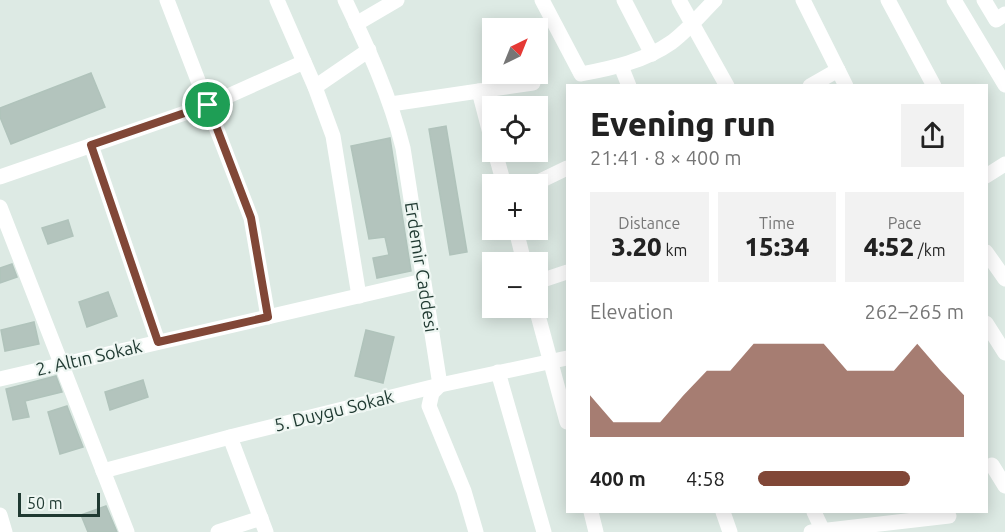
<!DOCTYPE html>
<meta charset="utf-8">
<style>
:root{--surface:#fff;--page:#f2f2f2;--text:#222;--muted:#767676;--accent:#814737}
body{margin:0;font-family:Ubuntu,sans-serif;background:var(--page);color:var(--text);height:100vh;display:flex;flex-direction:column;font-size:22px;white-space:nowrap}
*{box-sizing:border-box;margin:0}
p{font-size:20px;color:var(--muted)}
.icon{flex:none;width:33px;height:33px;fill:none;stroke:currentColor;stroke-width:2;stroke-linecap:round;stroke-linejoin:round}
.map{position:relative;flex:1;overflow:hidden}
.side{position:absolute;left:566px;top:84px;width:422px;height:429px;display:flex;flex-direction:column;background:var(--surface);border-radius:0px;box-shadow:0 3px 15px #0003}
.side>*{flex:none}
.needle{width:39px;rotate:43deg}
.fabs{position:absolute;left:482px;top:18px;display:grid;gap:12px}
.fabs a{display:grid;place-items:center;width:66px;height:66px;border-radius:0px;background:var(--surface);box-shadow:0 3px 15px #0003;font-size:30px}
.scale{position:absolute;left:18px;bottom:15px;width:82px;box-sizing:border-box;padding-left:6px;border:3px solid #1f3931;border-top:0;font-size:16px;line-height:21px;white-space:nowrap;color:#1f3931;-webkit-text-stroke:4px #eef6f2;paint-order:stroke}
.pin{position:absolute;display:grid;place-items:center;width:51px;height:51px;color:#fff;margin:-26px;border:3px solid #fff;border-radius:50%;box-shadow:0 2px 6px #0007}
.round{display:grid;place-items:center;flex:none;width:63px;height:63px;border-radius:0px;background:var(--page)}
.head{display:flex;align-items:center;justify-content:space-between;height:102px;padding:0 24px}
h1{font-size:33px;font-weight:800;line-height:45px}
.stats{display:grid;grid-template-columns:repeat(3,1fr);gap:9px;height:102px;padding:6px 24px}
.stats div{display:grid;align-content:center;border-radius:0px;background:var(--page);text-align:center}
.stats b{font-size:26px;font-weight:800}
.stats small{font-size:16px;font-weight:400}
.stats p{font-size:16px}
.chart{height:168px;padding:12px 24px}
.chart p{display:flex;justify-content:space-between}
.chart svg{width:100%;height:108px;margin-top:6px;fill:var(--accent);opacity:.7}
ul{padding:0 24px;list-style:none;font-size:20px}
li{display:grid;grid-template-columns:96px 72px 1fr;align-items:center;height:45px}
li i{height:15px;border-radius:8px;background:var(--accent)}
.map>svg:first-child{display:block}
.building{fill:#b3c4bd;stroke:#b0c3bb;stroke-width:1.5}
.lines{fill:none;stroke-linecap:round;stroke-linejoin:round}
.minor{stroke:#fff;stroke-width:15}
.route-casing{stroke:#fff;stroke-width:12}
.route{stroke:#814737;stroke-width:8}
.labels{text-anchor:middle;stroke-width:4.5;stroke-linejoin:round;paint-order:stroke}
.street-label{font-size:18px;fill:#1f3931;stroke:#eef6f2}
</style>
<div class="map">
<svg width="1005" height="532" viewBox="0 0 1005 532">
<rect width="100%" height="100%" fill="#ddeae4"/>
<g class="building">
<polygon points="91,73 105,107 11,144 0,117 0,108"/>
<polygon points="446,126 467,252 450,255 429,129"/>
<polygon points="390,138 411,271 377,278 373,258 389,255 385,237 369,239 351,146"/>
<polygon points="68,220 73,236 48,244 42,228"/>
<polygon points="12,264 17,277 0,283 0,268"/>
<polygon points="108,292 117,316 87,327 79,302"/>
<polygon points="34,322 39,344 5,351 1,330"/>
<polygon points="366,330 394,337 383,383 355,376"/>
<polygon points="56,376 62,392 25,401 29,417 13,420 6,389"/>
<polygon points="143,380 148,397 110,410 105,392"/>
<polygon points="67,406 83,447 60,454 48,412"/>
<polygon points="106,506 117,532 88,532 81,515"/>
</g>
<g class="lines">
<g class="minor">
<polyline points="167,0 251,218 268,317"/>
<polyline points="277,0 315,87 333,136 359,296"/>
<path d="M345,0C368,48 390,96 403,148L440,385L432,393L429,406L464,491L476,532"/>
<path d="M542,0L581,74C613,68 645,61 672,42C688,30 701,14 715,0"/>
<polyline points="624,0 652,54"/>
<polyline points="679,0 727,86"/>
<polyline points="803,0 846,86"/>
<polyline points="888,0 934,86"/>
<polyline points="954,0 1005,85"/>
<polyline points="984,0 996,20 1005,14"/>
<polyline points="356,24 397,0"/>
<polyline points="621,66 629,86"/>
<polyline points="810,86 838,70"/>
<polyline points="315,87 369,50"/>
<polyline points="479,91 492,141"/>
<polyline points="391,104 533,83"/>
<polyline points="91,145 158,342"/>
<polyline points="495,152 504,184"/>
<polyline points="986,176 1005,164"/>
<polyline points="0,177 208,105 304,62"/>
<polyline points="534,184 567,168"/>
<polyline points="0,207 127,532"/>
<polyline points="516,230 524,262"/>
<polyline points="986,252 1005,279"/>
<polyline points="537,282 567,272"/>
<polyline points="536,308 567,422"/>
<polyline points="986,323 1005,353"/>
<polyline points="498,372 544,532"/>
<polyline points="0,379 423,281"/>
<polyline points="230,437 266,532"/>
<polyline points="992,465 1005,486"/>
<polyline points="103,471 230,437 440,385 567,358"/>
<polyline points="591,512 596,532"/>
<polyline points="723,512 730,532"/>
<polyline points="814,512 823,531"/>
<polyline points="0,515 5,532"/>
<polyline points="218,532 261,518"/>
<polyline points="811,532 949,516"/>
</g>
</g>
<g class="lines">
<g class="route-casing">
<polygon id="route" points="208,105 251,218 268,317 158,342 91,145"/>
</g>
<use href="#route" class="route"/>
</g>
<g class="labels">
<g class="street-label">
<text transform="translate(421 267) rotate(81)" y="6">Erdemir Caddesi</text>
<text transform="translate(89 358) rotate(-13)" y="6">2. Altın Sokak</text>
<text transform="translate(334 411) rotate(-14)" y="6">5. Duygu Sokak</text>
</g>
</g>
</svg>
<div class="fabs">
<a><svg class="needle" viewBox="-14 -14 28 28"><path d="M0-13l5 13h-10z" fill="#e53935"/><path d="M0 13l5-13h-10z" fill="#767676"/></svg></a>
<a><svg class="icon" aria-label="locate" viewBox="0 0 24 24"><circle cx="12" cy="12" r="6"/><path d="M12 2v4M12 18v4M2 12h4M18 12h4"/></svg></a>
<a>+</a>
<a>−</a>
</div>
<div class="scale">50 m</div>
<div class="pin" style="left:208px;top:105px;background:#1e9e55"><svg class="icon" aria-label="arrive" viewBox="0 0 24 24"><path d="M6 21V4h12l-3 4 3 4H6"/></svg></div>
<section class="side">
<div class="head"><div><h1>Evening run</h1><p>21:41 · 8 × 400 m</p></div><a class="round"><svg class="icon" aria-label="share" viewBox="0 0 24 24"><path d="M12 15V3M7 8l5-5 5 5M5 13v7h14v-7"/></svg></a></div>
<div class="stats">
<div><p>Distance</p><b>3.20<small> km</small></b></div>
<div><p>Time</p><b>15:34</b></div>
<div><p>Pace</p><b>4:52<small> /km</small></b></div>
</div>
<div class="chart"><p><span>Elevation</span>262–265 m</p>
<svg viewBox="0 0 160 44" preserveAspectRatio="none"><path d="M0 44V27L10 38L20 38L30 38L40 27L50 17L60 17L70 6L80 6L90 6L100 6L110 17L120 17L130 17L140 6L150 17L160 27V44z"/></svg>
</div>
<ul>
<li><b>400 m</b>4:58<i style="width:74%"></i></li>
</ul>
</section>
</div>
